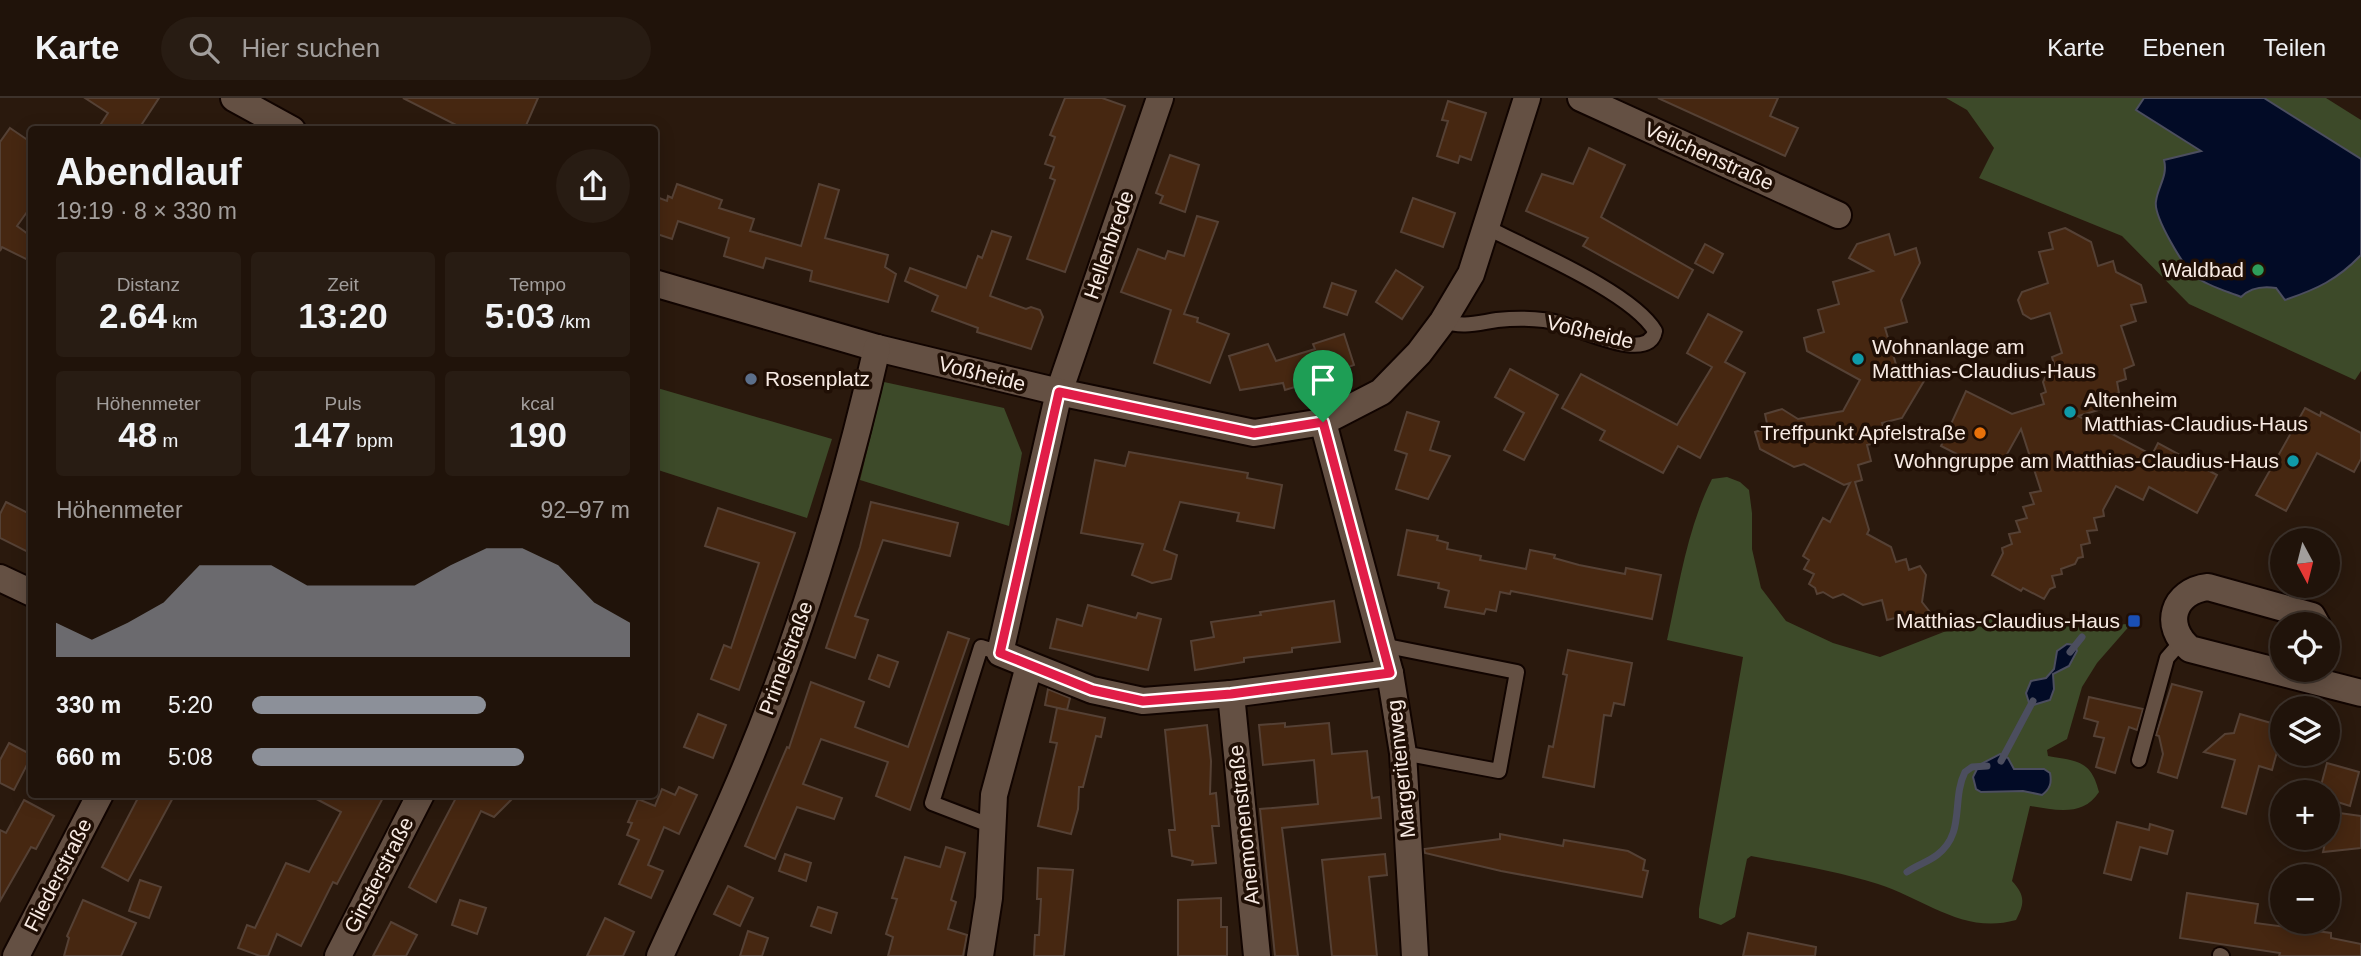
<!DOCTYPE html>
<html lang="de">
<meta charset="utf-8">
<style>
:root{--surface:#20130a;--page:#281c13;--text:#f1f3f6;--muted:#a29e9c;--line:#3d322b;--accent:#8c9099}
body{margin:0;font-family:Arial,sans-serif;background:var(--page);color:var(--text);height:100vh;display:flex;flex-direction:column;font-size:26px;white-space:nowrap}
*{box-sizing:border-box;margin:0}
p{font-size:23px;color:var(--muted)}
.icon{flex:none;width:38px;height:38px;fill:none;stroke:currentColor;stroke-width:2;stroke-linecap:round;stroke-linejoin:round}
.map{position:relative;flex:1;overflow:hidden}
.details{position:absolute;left:28px;top:28px;width:630px;height:672px;display:flex;flex-direction:column;background:var(--surface);border-radius:7px;box-shadow:0 4px 18px #0003,0 0 0 2px var(--line)}
.details>*{flex:none}
.needle{width:46px;rotate:173deg}
.fabs{position:absolute;left:2270px;top:430px;display:grid;gap:14px}
.fabs a{display:grid;place-items:center;width:70px;height:70px;border-radius:50%;background:var(--surface);box-shadow:0 4px 18px #0003,0 0 0 2px var(--line);font-size:35px}
.pin{position:absolute;display:grid;place-items:center;width:60px;height:60px;color:#fff;margin:-72px -30px;border-radius:50% 50% 50% 0;rotate:-45deg;box-shadow:0 0 7px #0007}
.pin .icon{rotate:45deg}
.round{display:grid;place-items:center;flex:none;width:74px;height:74px;border-radius:37px;background:var(--page)}
.headline{display:flex;align-items:center;justify-content:space-between;height:119px;padding:0 28px}
h1{font-size:38px;font-weight:800;line-height:52px}
.metrics{display:grid;grid-template-columns:repeat(3,1fr);gap:10px;height:119px;padding:7px 28px}
.metrics div{display:grid;align-content:center;border-radius:7px;background:var(--page);text-align:center}
.metrics b{font-size:35px;font-weight:800}
.metrics small{font-size:19px;font-weight:400}
.metrics p{font-size:19px}
.chart{height:196px;padding:14px 28px}
.chart p{display:flex;justify-content:space-between}
.chart svg{width:100%;height:126px;margin-top:7px;fill:var(--accent);opacity:.7}
ul{padding:0 28px;list-style:none;font-size:23px}
li{display:grid;grid-template-columns:112px 84px 1fr;align-items:center;height:52px}
li i{height:18px;border-radius:9px;background:var(--accent)}
header{display:flex;align-items:center;gap:42px;box-sizing:border-box;height:98px;padding:0 35px;background:var(--surface);border-bottom:2px solid var(--line)}
header strong{font-size:33px}
nav{display:flex;gap:38px;margin-inline-start:auto;font-size:24px}
.search{width:490px;height:63px;background:var(--page);display:flex;align-items:center;gap:18px;box-sizing:border-box;padding:0 24px;border-radius:38px;color:var(--muted);font-size:26px}
.map>svg:first-child{display:block}
.green{fill:#3d4a29}
.water{fill:#020b26;stroke:#4c4e5f;stroke-width:2}
.lines{fill:none;stroke-linecap:round;stroke-linejoin:round}
.stream{stroke:#4c4e5f;stroke-width:7}
.building{fill:#462711;stroke:#554135;stroke-width:2}
.lane-casing{stroke:#110400;stroke-width:18}
.street-casing{stroke:#110400;stroke-width:30}
.lane{stroke:#645043;stroke-width:14}
.street{stroke:#645043;stroke-width:26}
.route-casing{stroke:#fff;stroke-width:14}
.route{stroke:#e11d48;stroke-width:9}
.leisure-dot{fill:#2e9e5b;stroke:#200f05;stroke-width:2.5}
.culture-dot{fill:#0f9aa8;stroke:#200f05;stroke-width:2.5}
.service-dot{fill:#5c6f8a;stroke:#200f05;stroke-width:2.5}
.food-dot{fill:#e8710a;stroke:#200f05;stroke-width:2.5}
.transit-dot{fill:#1a4fb4;stroke:#200f05;stroke-width:2.5}
.labels{text-anchor:middle;stroke-width:7;stroke-linejoin:round;paint-order:stroke}
.street-label{font-size:21px;fill:#f7eae3;stroke:#200f05}
.poi-label{font-size:21px;fill:#f7eae3;stroke:#200f05;text-anchor:end}
</style>
<header>
<strong>Karte</strong>
<div class="search"><svg class="icon" aria-label="search" viewBox="0 0 24 24"><circle cx="10" cy="10" r="6"/><path d="M15 15l6 6"/></svg>Hier suchen</div>
<nav><a>Karte</a><a>Ebenen</a><a>Teilen</a></nav>
</header>
<div class="map">
<svg width="2361" height="858" viewBox="0 0 2361 858">
<rect width="100%" height="100%" fill="#2a190d"/>
<g class="green">
<polygon points="1946,0 2326,0 2361,22 2361,273 2355,282 2189,206 2122,138 1979,80 1994,50 1967,12"/>
<polygon points="884,284 1004,310 1022,355 1009,428 860,382"/>
<polygon points="654,289 832,341 807,420 655,371"/>
<path d="M1727,379L1740,384L1749,392L1752,415V451L1761,490L1786,523L1833,545L1880,559L1964,526L1997,518L2019,517L2073,529L2100,530L2132,525L2097,565L2082,589L2067,641L2047,652L2048,658C2077,663 2091,662 2099,694C2083,719 2056,712 2030,708L2012,783C2025,797 2025,805 2016,822C1964,837 1925,801 1878,786C1836,773 1793,766 1751,758L1747,761L1735,819L1721,827L1699,820V811L1743,559L1667,542C1679,488 1687,431 1712,381Z"/>
</g>
<g class="water">
<path d="M2144,0H2264L2361,61V157C2337,182 2317,191 2285,202L2276,190C2263,188 2251,189 2241,199C2226,193 2208,188 2196,179C2184,170 2153,118 2156,103C2158,88 2168,78 2164,62L2201,53L2136,12Z"/>
<polygon points="2067,546 2075,547 2077,553 2069,568 2053,576 2054,591 2050,602 2030,608 2026,595 2031,583 2046,580 2054,571 2057,553"/>
<path d="M2000,656L2008,660L2014,671H2044L2050,675C2052,685 2050,691 2042,697L2023,693L1981,694L1976,691L1973,679L1979,667Z"/>
</g>
<g class="lines">
<g class="stream">
<polyline points="2070,554 2082,539"/>
<polyline points="2001,663 2033,603"/>
<path d="M1907,774C1917,767 1928,764 1937,757C1966,735 1951,702 1965,674L1972,669L1987,668"/>
</g>
</g>
<g class="building">
<polygon points="85,0 159,0 138,32 97,32 108,15"/>
<polygon points="403,0 538,0 524,32 466,32"/>
<polygon points="1065,0 1102,0 1125,8 1065,174 1027,161 1055,82 1050,80 1054,69 1045,66 1055,39 1050,37"/>
<polygon points="1658,0 1778,0 1770,18 1798,30 1785,58"/>
<polygon points="1448,3 1486,15 1471,62 1460,58 1458,65 1437,58 1448,23 1442,22"/>
<polygon points="10,30 32,45 32,107 17,128 32,139 32,164 2,149 0,153 0,44"/>
<polygon points="1589,50 1625,67 1601,119 1693,172 1678,200 1583,148 1588,140 1526,113 1542,76 1573,86"/>
<polygon points="1170,57 1199,67 1185,114 1160,105 1163,98 1156,95"/>
<polygon points="677,86 722,102 719,110 754,121 750,133 801,148 819,86 839,92 825,140 888,157 885,169 896,176 888,204 810,183 812,173 766,160 763,170 724,158 729,140 678,123 672,141 654,135 654,98 667,103 668,98 672,100"/>
<polygon points="1413,100 1455,115 1443,149 1401,134"/>
<polygon points="1197,118 1218,124 1184,216 1198,220 1197,224 1229,236 1210,285 1154,265 1171,212 1121,194 1138,151 1165,161 1168,153 1184,158"/>
<polygon points="2065,130 2091,144 2098,168 2113,163 2116,174 2141,187 2146,204 2131,207 2136,223 2121,228 2134,267 2124,271 2126,281 2117,284 2119,295 2109,298 2112,308 2078,318 2152,357 2158,345 2217,377 2197,415 2149,389 2143,402 2116,388 2103,412 2104,418 2094,420 2097,432 2087,433 2090,445 2081,447 2083,459 2078,460 2075,466 2061,471 2062,476 2052,478 2055,489 2050,491 2044,501 2023,490 2021,493 1992,477 2003,455 2002,450 2012,446 2009,436 2020,434 2016,423 2027,420 2023,409 2034,406 2030,395 2041,393 2021,331 1996,376 1941,348 1966,293 2012,316 2044,306 2041,296 2046,294 2043,284 2049,271 2055,269 2052,259 2062,255 2050,215 2031,221 2023,216 2018,202 2022,194 2048,185 2039,154 2053,151 2049,135"/>
<polygon points="992,133 1011,139 990,198 1026,211 1031,209 1040,212 1043,219 1031,251 977,234 978,230 932,213 938,198 905,183 910,170 966,190 978,158 982,160"/>
<polygon points="1889,136 1895,157 1916,150 1920,165 1901,202 1907,224 1885,230 1898,273 1914,269 1917,279 1924,283 1902,320 1882,325 1887,342 1867,347 1871,363 1858,367 1862,382 1855,384 1869,432 1867,436 1891,449 1896,464 1906,461 1909,472 1920,468 1926,477 1922,504 1937,523 1921,528 1903,518 1887,522 1882,502 1863,507 1843,496 1833,500 1823,494 1817,496 1815,490 1809,486 1814,476 1804,471 1809,462 1803,458 1823,420 1830,424 1850,385 1844,387 1804,366 1794,369 1760,351 1755,334 1768,330 1765,316 1782,311 1798,321 1843,313 1860,282 1807,253 1804,240 1824,234 1818,212 1839,206 1833,184 1873,173 1849,160 1857,146"/>
<polygon points="1705,146 1723,156 1713,175 1695,165"/>
<polygon points="1396,172 1423,189 1402,221 1376,204"/>
<polygon points="1332,185 1356,193 1347,217 1324,209"/>
<polygon points="1708,216 1742,234 1725,264 1745,275 1700,360 1678,348 1663,375 1600,342 1605,333 1562,310 1581,276 1677,327 1712,269 1687,255"/>
<polygon points="1344,236 1354,267 1324,278 1325,280 1285,292 1283,285 1240,292 1229,258 1268,246 1276,263 1315,251 1313,246"/>
<polygon points="1510,271 1558,297 1524,362 1504,352 1524,315 1495,299"/>
<polygon points="2305,310 2320,318 2321,314 2361,335 2361,361 2354,374 2317,355 2286,413 2256,397"/>
<polygon points="1407,314 1439,324 1430,352 1450,358 1428,401 1396,391 1407,356 1395,352"/>
<polygon points="1129,354 1248,375 1247,380 1282,387 1274,430 1237,423 1239,415 1180,404 1164,452 1177,457 1171,481 1152,485 1132,477 1143,446 1081,435 1095,362 1125,368"/>
<polygon points="6,404 32,417 32,456 0,440 0,416"/>
<polygon points="871,404 958,425 950,458 883,442 855,518 868,522 855,560 826,550 860,449"/>
<polygon points="718,410 795,435 739,592 711,581 724,547 731,550 759,465 705,448"/>
<polygon points="1407,432 1438,438 1437,442 1448,445 1447,451 1481,458 1480,462 1526,471 1530,452 1555,457 1554,460 1579,467 1625,476 1626,470 1661,477 1652,521 1511,493 1510,496 1500,494 1496,513 1486,511 1484,516 1445,509 1449,493 1438,490 1439,485 1398,477"/>
<polygon points="1334,503 1340,544 1292,550 1292,554 1244,560 1244,564 1195,572 1191,543 1214,539 1211,524 1261,517 1260,514"/>
<polygon points="1088,507 1136,520 1138,515 1161,521 1148,572 1050,550 1057,521 1082,528"/>
<polygon points="948,534 969,541 910,712 876,698 888,664 821,641 803,686 842,700 834,721 797,709 775,761 745,748 787,649 789,650 811,584 864,604 855,629 908,649"/>
<polygon points="1568,552 1632,565 1624,607 1614,605 1611,618 1604,617 1594,689 1543,679 1549,648 1553,649 1567,577 1563,576"/>
<polygon points="878,557 898,564 889,589 869,581"/>
<polygon points="2172,586 2202,594 2177,680 2158,674 2163,656 2159,638 2156,637"/>
<polygon points="1048,591 1070,600 1067,612 1045,607"/>
<polygon points="2089,599 2143,611 2137,632 2129,629 2115,675 2096,669 2104,640 2094,638 2098,624 2084,620"/>
<polygon points="1057,610 1105,620 1101,639 1096,638 1083,689 1079,689 1078,711 1071,736 1038,728 1057,645 1050,644"/>
<polygon points="698,616 726,627 713,660 684,649"/>
<polygon points="2240,616 2278,627 2274,641 2280,643 2272,672 2259,668 2246,716 2222,709 2235,662 2204,654 2225,636 2234,635"/>
<polygon points="1285,625 1285,629 1329,625 1332,656 1367,653 1372,700 1379,699 1381,720 1282,730 1298,858 1275,858 1260,711 1318,706 1314,662 1263,667 1259,627"/>
<polygon points="1207,627 1211,663 1210,696 1216,695 1219,728 1212,728 1216,765 1192,767 1193,763 1172,758 1169,732 1175,732 1165,632"/>
<polygon points="9,645 32,657 14,692 0,685 0,662"/>
<polygon points="2327,665 2359,674 2350,708 2328,701 2328,695 2319,695"/>
<polygon points="679,689 697,697 679,736 664,729 648,767 663,773 651,800 619,786 639,742 627,737 632,725 628,724 638,701 655,708 662,691 675,697"/>
<polygon points="140,696 175,696 128,783 102,769"/>
<polygon points="307,696 385,696 337,786 333,784 301,848 277,836 268,858 260,858 238,850 247,827 255,830 286,765 309,774 341,714"/>
<polygon points="455,696 517,696 494,719 481,713 436,804 409,789 457,698"/>
<polygon points="24,702 54,718 36,751 31,749 0,803 0,732 6,735"/>
<polygon points="2332,714 2361,718 2361,750 2323,754"/>
<polygon points="2117,724 2149,732 2150,726 2173,733 2167,756 2140,749 2131,782 2104,775"/>
<polygon points="1500,736 1563,748 1564,742 1628,753 1645,762 1643,772 1648,773 1642,799 1501,773 1425,755 1424,751 1500,741"/>
<polygon points="946,749 965,755 951,802 956,804 948,831 967,837 963,858 888,858 893,839 886,836 897,801 892,800 905,759 940,769"/>
<polygon points="785,756 811,765 806,783 779,773"/>
<polygon points="1385,756 1387,777 1369,779 1377,858 1332,858 1322,762"/>
<polygon points="1038,770 1073,772 1064,858 1034,858 1035,837 1039,837 1041,801 1037,801"/>
<polygon points="140,782 161,789 149,820 129,813"/>
<polygon points="728,788 753,800 740,828 714,816"/>
<polygon points="2187,795 2258,806 2255,825 2331,835 2331,840 2361,846 2361,858 2279,858 2280,855 2180,840"/>
<polygon points="1221,800 1221,829 1227,829 1227,858 1178,858 1178,802"/>
<polygon points="83,802 136,825 121,858 64,858 69,840 67,838"/>
<polygon points="460,802 486,810 477,836 452,827"/>
<polygon points="818,809 837,815 831,835 811,828"/>
<polygon points="605,820 634,834 623,858 587,858"/>
<polygon points="391,824 417,837 406,858 373,858"/>
<polygon points="748,833 768,840 762,858 740,858"/>
<polygon points="1748,835 1816,849 1815,858 1743,858"/>
</g>
<g class="lines">
<g class="lane-casing">
<g id="lane">
<path d="M1443,223C1463,230 1477,225 1497,222C1518,220 1542,220 1562,226C1583,232 1649,265 1655,233C1632,194 1528,151 1486,129"/>
<polyline points="1382,547 1517,574 1499,673 1403,655"/>
<polyline points="2139,662 2167,560 2181,544"/>
<polyline points="992,728 932,705 981,549 1000,555"/>
<polyline points="2220,857 2222,858"/>
</g>
</g>
<g class="street-casing">
<g id="street">
<polyline points="234,0 292,32"/>
<polyline points="1160,0 1059,294 1000,555 1092,592 1143,603 1231,596 1390,575"/>
<polyline points="1581,0 1838,117"/>
<polyline points="654,185 877,250 1059,294 1254,335 1323,324 1381,294 1419,255 1443,223 1471,176 1527,0"/>
<polyline points="1323,324 1390,575 1403,655 1415,858"/>
<polyline points="0,480 32,495"/>
<path d="M2317,527L2312,518L2208,489C2173,493 2162,528 2190,551L2361,595"/>
<polyline points="1231,596 1257,858"/>
<polyline points="16,858 100,696"/>
<polyline points="338,858 421,696"/>
<path d="M660,858C684,805 710,752 733,699C796,555 842,403 877,250"/>
<polyline points="980,858 989,800 994,697 1029,568"/>
</g>
</g>
<use href="#lane" class="lane"/>
<use href="#street" class="street"/>
</g>
<g class="lines">
<g class="route-casing">
<polygon id="route" points="1059,294 1254,335 1323,324 1390,575 1231,596 1143,603 1092,592 1000,555"/>
</g>
<use href="#route" class="route"/>
</g>
<circle class="leisure-dot" cx="2258" cy="172" r="7"/>
<g class="culture-dot">
<circle cx="1858" cy="261" r="7"/>
<circle cx="2070" cy="314" r="7"/>
<circle cx="2293" cy="363" r="7"/>
</g>
<circle class="service-dot" cx="751" cy="281" r="7"/>
<circle class="food-dot" cx="1980" cy="335" r="7"/>
<rect class="transit-dot" x="2127" y="516" width="14" height="14" rx="3.5"/>
<g class="labels">
<g class="street-label">
<text transform="translate(1709 58) rotate(24)" y="7">Veilchenstraße</text>
<text transform="translate(1109 147) rotate(-71)" y="7">Hellenbrede</text>
<text transform="translate(1590 234) rotate(13)" y="7">Voßheide</text>
<text transform="translate(982 276) rotate(14)" y="7">Voßheide</text>
<text transform="translate(786 560) rotate(-70)" y="7">Primelstraße</text>
<text transform="translate(1401 671) rotate(-96)" y="7">Margeritenweg</text>
<text transform="translate(1244 727) rotate(-96)" y="7">Anemonenstraße</text>
<text transform="translate(58 777) rotate(-63)" y="7">Fliederstraße</text>
<text transform="translate(379 777) rotate(-63)" y="7">Ginsterstraße</text>
</g>
<g class="poi-label">
<text x="2244" y="179">Waldbad</text>
<text x="1872" y="256" text-anchor="start">Wohnanlage am<tspan x="1872" dy="24">Matthias-Claudius-Haus</tspan></text>
<text x="765" y="288" text-anchor="start">Rosenplatz</text>
<text x="2084" y="309" text-anchor="start">Altenheim<tspan x="2084" dy="24">Matthias-Claudius-Haus</tspan></text>
<text x="1966" y="342">Treffpunkt Apfelstraße</text>
<text x="2279" y="370">Wohngruppe am Matthias-Claudius-Haus</text>
<text x="2120" y="530">Matthias-Claudius-Haus</text>
</g>
</g>
</svg>
<div class="fabs">
<a><svg class="needle" viewBox="-14 -14 28 28"><path d="M0-13l5 13h-10z" fill="#e53935"/><path d="M0 13l5-13h-10z" fill="#a29e9c"/></svg></a>
<a><svg class="icon" aria-label="locate" viewBox="0 0 24 24"><circle cx="12" cy="12" r="6"/><path d="M12 2v4M12 18v4M2 12h4M18 12h4"/></svg></a>
<a><svg class="icon" aria-label="layers" viewBox="0 0 24 24"><path d="M12 4l9 5-9 5-9-5zM3 14l9 5 9-5"/></svg></a>
<a>+</a>
<a>−</a>
</div>
<div class="pin" style="left:1323px;top:324px;background:#1e9e55"><svg class="icon" aria-label="arrive" viewBox="0 0 24 24"><path d="M6 21V4h12l-3 4 3 4H6"/></svg></div>
<section class="details">
<div class="headline"><div><h1>Abendlauf</h1><p>19:19 · 8 × 330 m</p></div><a class="round"><svg class="icon" aria-label="share" viewBox="0 0 24 24"><path d="M12 15V3M7 8l5-5 5 5M5 13v7h14v-7"/></svg></a></div>
<div class="metrics">
<div><p>Distanz</p><b>2.64<small> km</small></b></div>
<div><p>Zeit</p><b>13:20</b></div>
<div><p>Tempo</p><b>5:03<small> /km</small></b></div>
</div>
<div class="metrics">
<div><p>Höhenmeter</p><b>48<small> m</small></b></div>
<div><p>Puls</p><b>147<small> bpm</small></b></div>
<div><p>kcal</p><b>190</b></div>
</div>
<div class="chart"><p><span>Höhenmeter</span>92–97 m</p>
<svg viewBox="0 0 160 44" preserveAspectRatio="none"><path d="M0 44V32L10 38L20 32L30 25L40 12L50 12L60 12L70 19L80 19L90 19L100 19L110 12L120 6L130 6L140 12L150 25L160 32V44z"/></svg>
</div>
<ul>
<li><b>330 m</b>5:20<i style="width:62%"></i></li>
<li><b>660 m</b>5:08<i style="width:72%"></i></li>
</ul>
</section>
</div>
